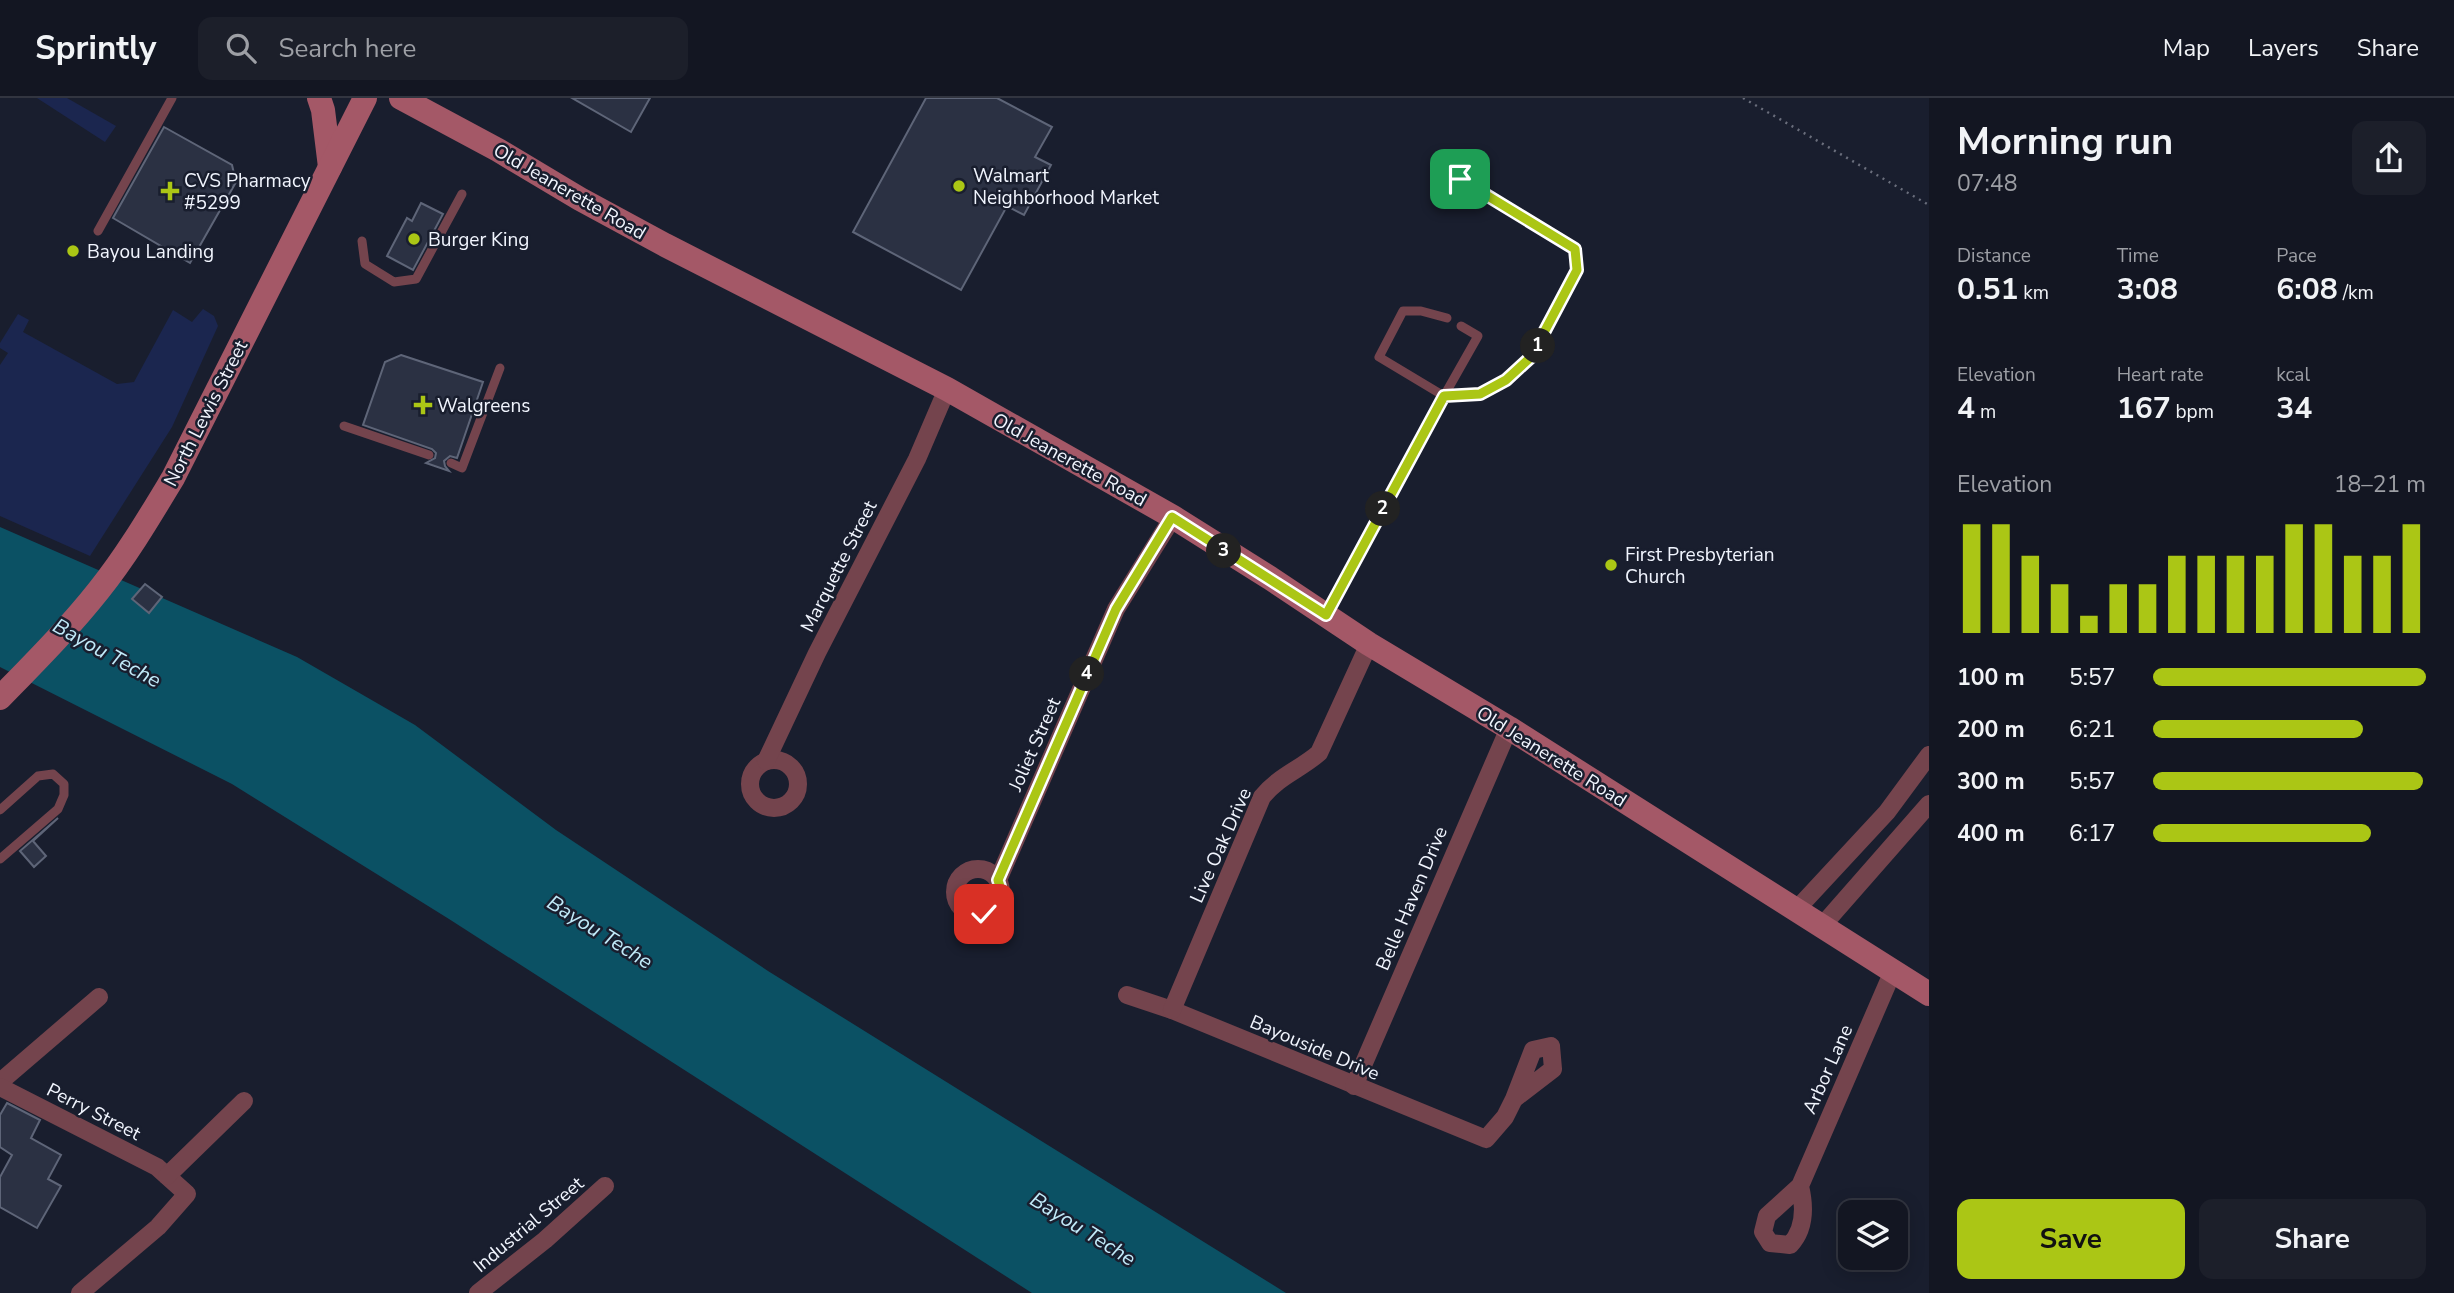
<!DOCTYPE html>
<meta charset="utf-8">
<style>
:root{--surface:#131622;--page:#1c1f2a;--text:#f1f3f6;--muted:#9d9fa5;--line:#323540;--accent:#abc615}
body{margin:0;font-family:"Nunito Sans",sans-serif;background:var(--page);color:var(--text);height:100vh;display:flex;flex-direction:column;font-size:26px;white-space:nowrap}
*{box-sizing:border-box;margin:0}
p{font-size:23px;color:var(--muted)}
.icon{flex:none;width:38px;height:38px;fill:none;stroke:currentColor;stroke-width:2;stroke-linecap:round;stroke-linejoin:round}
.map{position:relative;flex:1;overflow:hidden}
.panel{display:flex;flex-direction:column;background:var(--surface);width:525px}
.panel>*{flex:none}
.fabs{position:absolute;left:1838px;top:1102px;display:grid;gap:14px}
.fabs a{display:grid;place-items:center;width:70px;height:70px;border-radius:14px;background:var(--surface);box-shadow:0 4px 18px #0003,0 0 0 2px var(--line);font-size:35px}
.pin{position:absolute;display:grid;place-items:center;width:60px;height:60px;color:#fff;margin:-30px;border-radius:14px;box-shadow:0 4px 10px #0006}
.km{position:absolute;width:35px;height:35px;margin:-18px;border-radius:50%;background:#222;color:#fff;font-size:19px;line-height:35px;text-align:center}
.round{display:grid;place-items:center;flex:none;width:74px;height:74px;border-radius:14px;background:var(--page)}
.head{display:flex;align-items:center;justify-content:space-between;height:119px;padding:0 28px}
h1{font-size:38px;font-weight:700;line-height:52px}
.metrics{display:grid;grid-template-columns:repeat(3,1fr);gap:10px;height:119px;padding:7px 28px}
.metrics div{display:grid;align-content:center}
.metrics b{font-size:30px;font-weight:700}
.metrics small{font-size:19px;font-weight:400}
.metrics p{font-size:19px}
.chart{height:196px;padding:14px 28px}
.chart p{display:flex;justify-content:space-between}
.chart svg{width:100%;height:126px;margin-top:7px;stroke:var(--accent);stroke-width:6}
.action{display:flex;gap:14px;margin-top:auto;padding:14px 28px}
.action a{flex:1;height:80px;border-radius:14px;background:var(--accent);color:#111;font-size:28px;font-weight:700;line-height:80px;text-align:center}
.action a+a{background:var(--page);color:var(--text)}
ul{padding:0 28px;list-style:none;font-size:23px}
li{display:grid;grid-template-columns:112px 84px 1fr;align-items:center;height:52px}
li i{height:18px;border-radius:9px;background:var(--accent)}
header{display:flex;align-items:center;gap:42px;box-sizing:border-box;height:98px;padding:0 35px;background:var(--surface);border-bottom:2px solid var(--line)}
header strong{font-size:33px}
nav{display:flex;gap:38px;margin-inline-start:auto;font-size:24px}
.search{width:490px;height:63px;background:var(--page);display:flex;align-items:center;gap:18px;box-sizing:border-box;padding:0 24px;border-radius:14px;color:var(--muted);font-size:26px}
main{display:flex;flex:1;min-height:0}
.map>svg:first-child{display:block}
.green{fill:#1b264f}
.water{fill:#0b5164}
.building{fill:#2b3143;stroke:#5e6578;stroke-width:2}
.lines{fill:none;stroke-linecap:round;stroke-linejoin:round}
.path{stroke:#6a6e7c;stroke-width:2.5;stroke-dasharray:2 5;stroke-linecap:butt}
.service{stroke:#74444d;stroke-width:9}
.minor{stroke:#74444d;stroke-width:18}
.secondary{stroke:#a45867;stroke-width:24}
.route-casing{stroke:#fff;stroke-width:14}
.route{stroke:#abc615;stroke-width:9}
.poi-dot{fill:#abc615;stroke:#191e2e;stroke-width:2.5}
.labels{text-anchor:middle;stroke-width:5;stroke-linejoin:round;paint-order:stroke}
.poi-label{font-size:19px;fill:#f1f5fe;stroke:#191e2e;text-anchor:start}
.street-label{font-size:19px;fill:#f1f5fe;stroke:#191e2e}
.water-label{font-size:21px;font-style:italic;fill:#c1eaf9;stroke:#191e2e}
</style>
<header>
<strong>Sprintly</strong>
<div class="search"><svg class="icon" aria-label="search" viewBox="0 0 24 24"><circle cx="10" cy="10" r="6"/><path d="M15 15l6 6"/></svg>Search here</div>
<nav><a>Map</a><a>Layers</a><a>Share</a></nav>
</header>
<main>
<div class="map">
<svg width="1929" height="1195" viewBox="0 0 1929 1195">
<rect width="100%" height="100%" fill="#191e2e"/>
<g class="green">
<polygon points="37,0 67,0 116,28 105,44"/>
<polygon points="203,211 214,218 218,228 172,329 90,458 0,418 0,267 8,255 0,250 0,245 18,216 29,222 23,234 117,286 134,284 173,212 192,224"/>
</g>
<polygon class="water" points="0,429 297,559 415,627 556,732 768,873 1286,1195 1032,1195 449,821 232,686 0,569"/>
<g class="building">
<polygon points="572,0 650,0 631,34"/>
<polygon points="926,0 997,0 1052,29 1035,59 1051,67 1024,117 1007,108 961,192 853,134"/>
<polygon points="164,29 232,67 236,84 190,165 113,120"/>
<polygon points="421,105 443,116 413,172 387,158 407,120 412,123"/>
<polygon points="401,257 483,284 457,360 450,358 444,363 445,368 449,373 426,365 435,360 436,355 432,351 363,327 385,264"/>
<polygon points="145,486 162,499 149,515 132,501"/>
<polygon points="58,720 33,743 46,758 34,769 20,753"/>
<polygon points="7,1005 40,1022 31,1040 61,1057 48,1081 61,1088 37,1130 0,1109 0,1079 12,1057 0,1049 0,1017"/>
</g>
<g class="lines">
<polyline class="path" points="1743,0 1929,107"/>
<g class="service">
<polyline points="98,133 172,0"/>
<polyline points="362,143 365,166 394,184 416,181 462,96"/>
<polyline points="1447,220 1421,213 1403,213 1379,259 1444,298 1478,238 1461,228"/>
<polyline points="344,328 429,357"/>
<polyline points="451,365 462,370 500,270"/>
<polyline points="1327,516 1444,298 1480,296 1506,282 1531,259 1577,172 1575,151 1460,81"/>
<polyline points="0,712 38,678 53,676 64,686 64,697 58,711 0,761"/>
</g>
<g class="minor">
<circle cx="774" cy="686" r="24"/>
<polyline points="766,663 817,555 917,361 947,291"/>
<circle cx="978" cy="794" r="23"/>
<polyline points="998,782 1116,511 1173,419"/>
<polyline points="1796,812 1887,714 1929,657"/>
<polyline points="1822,828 1929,706"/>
<polyline points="1127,897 1172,912 1486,1041 1505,1019 1514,1001 1533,952 1551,948 1553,971 1514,1001"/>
<path d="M1172,912L1262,699C1279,678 1299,672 1319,655L1369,546"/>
<polyline points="0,984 99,899"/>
<polyline points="1354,988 1509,630"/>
<polyline points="0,989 157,1069 187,1096 158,1129 80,1195"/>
<polyline points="167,1078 244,1003"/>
<path d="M1800,1088L1767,1118L1763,1134L1770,1145L1790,1147C1805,1131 1805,1109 1800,1088L1893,873"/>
<polyline points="478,1195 545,1142 605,1088"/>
</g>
<g class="secondary">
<polyline points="319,0 323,12 330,69"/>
<polyline points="401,0 498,52 580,101 665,147 947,291 1173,419 1270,480 1369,546 1509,630 1929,896"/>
<path d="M0,600C34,565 69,530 99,492C127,457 150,418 173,380L365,0"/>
</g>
</g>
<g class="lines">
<g class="route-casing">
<path id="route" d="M984,816C1000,810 1004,797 998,782L1116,511L1172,419L1326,517L1444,298L1480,296L1506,282L1531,259L1577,172L1575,151L1460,81"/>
</g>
<use href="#route" class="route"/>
</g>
<g class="poi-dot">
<circle cx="959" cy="88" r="7"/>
<path d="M166.5 82.5h7v7h7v7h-7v7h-7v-7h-7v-7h7z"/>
<circle cx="414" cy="141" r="7"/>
<circle cx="73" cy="153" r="7"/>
<path d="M419.5 296.5h7v7h7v7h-7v7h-7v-7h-7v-7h7z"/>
<circle cx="1611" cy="467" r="7"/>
</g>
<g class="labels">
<g class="poi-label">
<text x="973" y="84">Walmart<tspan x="973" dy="22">Neighborhood Market</tspan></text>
<text x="184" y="89">CVS Pharmacy<tspan x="184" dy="22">#5299</tspan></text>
<text x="428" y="148">Burger King</text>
<text x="87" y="160">Bayou Landing</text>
<text x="437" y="314">Walgreens</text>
<text x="1625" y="463">First Presbyterian<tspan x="1625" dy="22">Church</tspan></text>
</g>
<g class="street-label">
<text transform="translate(570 93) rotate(30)" y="7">Old Jeanerette Road</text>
<text transform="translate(205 315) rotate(-63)" y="7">North Lewis Street</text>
<text transform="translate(1070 361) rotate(29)" y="7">Old Jeanerette Road</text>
<text transform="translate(838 468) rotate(-63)" y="7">Marquette Street</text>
<text transform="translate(1034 646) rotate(-66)" y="7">Joliet Street</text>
<text transform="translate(1552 658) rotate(32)" y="7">Old Jeanerette Road</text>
<text transform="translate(1220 747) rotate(-66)" y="7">Live Oak Drive</text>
<text transform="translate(1411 800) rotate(-67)" y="7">Belle Haven Drive</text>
<text transform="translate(1315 949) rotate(23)" y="7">Bayouside Drive</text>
<text transform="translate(1827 971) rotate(-66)" y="7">Arbor Lane</text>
<text transform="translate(94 1013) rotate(27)" y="7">Perry Street</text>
<text transform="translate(528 1126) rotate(-40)" y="7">Industrial Street</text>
</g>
<g class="water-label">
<text transform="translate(107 555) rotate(29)" y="7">Bayou Teche</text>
<text transform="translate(600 834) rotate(32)" y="7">Bayou Teche</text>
<text transform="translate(1083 1131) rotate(32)" y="7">Bayou Teche</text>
</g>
</g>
</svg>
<div class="fabs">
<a><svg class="icon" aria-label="layers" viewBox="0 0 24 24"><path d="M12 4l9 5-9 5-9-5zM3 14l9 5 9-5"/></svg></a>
</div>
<div class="pin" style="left:1460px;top:81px;background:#1e9e55"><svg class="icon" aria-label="arrive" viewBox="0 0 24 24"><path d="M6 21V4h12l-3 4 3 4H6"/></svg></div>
<div class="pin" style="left:984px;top:816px;background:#d93025"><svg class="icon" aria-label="check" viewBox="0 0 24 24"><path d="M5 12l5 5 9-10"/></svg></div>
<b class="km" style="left:1538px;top:248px">1</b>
<b class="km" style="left:1383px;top:411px">2</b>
<b class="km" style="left:1224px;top:453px">3</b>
<b class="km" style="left:1087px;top:576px">4</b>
</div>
<section class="panel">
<div class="head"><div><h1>Morning run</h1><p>07:48</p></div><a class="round"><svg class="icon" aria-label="share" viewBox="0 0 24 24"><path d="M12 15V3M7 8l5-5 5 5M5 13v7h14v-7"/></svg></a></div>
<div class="metrics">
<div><p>Distance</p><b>0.51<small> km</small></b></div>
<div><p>Time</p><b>3:08</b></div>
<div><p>Pace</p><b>6:08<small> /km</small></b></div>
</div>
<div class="metrics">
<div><p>Elevation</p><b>4<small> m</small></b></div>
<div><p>Heart rate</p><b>167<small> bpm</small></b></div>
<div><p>kcal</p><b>34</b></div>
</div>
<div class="chart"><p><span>Elevation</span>18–21 m</p>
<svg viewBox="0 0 160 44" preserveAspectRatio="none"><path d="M5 44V6M15 44V6M25 44V17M35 44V27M45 44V38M55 44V27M65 44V27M75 44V17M85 44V17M95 44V17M105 44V17M115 44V6M125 44V6M135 44V17M145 44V17M155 44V6"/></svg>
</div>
<ul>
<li><b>100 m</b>5:57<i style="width:100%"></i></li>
<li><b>200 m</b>6:21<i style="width:77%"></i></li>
<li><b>300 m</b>5:57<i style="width:99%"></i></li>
<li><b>400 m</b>6:17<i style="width:80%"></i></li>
</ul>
<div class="action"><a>Save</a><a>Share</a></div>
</section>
</main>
